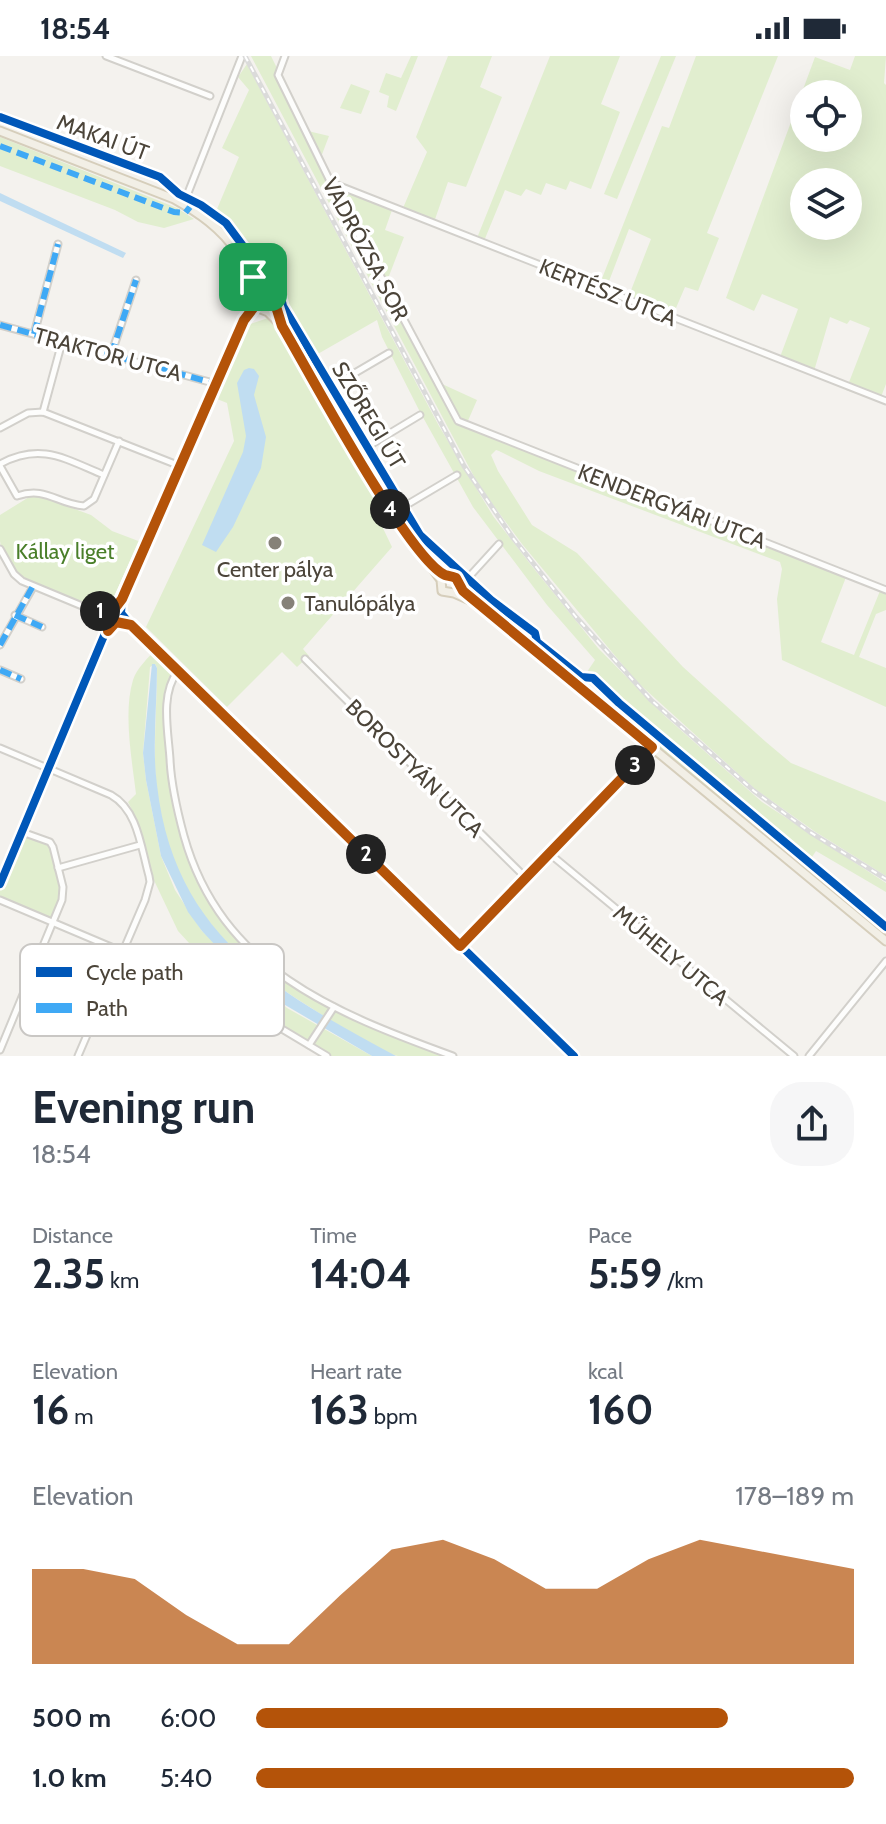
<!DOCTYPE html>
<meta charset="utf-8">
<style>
:root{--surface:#fff;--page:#f6f6f7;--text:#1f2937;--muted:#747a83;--accent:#b45309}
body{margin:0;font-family:Cabin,sans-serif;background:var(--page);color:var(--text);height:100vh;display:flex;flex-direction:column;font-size:30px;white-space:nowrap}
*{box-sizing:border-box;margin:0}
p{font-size:26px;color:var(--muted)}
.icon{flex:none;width:44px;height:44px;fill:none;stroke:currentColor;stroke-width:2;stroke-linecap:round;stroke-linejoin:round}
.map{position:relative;height:1000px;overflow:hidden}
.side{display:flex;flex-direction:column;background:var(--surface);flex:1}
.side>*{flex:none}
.fabs{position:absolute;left:790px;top:24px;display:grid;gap:16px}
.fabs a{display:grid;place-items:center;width:72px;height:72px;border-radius:50%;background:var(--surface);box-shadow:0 8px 32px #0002;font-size:40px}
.pin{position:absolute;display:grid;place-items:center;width:68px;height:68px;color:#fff;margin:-34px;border-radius:16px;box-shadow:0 4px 12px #0006}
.km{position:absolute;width:40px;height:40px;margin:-20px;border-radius:50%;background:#222;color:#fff;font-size:22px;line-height:40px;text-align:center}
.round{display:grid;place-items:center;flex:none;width:84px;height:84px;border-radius:32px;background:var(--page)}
.headline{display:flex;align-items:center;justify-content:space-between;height:136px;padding:0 32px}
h1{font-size:44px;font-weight:700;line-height:60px}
.figures{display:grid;grid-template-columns:repeat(3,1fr);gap:12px;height:136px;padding:8px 32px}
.figures div{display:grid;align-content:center}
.figures b{font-size:40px;font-weight:700}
.figures small{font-size:22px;font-weight:400}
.figures p{font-size:22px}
.chart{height:224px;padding:16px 32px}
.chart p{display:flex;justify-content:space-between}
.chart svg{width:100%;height:144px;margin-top:8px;fill:var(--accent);opacity:.7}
ul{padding:0 32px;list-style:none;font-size:26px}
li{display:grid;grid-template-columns:128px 96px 1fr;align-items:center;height:60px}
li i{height:20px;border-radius:10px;background:var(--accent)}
.status{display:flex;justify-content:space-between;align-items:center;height:56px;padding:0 40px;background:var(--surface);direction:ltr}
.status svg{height:22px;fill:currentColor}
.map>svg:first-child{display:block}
.green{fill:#e1eecf;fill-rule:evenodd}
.water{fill:#c0ddf1}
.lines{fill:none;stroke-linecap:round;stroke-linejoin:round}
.minor-casing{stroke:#d2d0cb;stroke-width:9}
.tertiary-casing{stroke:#d2d0cb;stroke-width:10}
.primary-casing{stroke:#d6cebb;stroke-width:11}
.minor{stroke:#fdfdfc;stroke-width:5}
.tertiary{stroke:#fdfdfc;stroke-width:6}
.primary{stroke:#f2efe6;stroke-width:7}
.rail-casing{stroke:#dbdbda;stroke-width:5}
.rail{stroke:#fff;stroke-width:2;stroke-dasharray:6;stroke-linecap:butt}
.quiet{stroke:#3fa9f5;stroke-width:6;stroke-dasharray:12 6;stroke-linecap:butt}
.cycleway-casing{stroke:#fff;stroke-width:13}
.cycleway{stroke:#0057b8;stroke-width:8}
.route-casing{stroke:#fff;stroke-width:16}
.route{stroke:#b45309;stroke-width:10}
.poi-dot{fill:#868178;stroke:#fff;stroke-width:3}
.labels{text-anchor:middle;stroke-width:7;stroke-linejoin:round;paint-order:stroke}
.street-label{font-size:22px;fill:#4b4439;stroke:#fff}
.park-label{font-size:22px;fill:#4a7f2a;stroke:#fff}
.poi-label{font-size:22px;fill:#4b4439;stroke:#fff}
.key{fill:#fff;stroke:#c9c7c4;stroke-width:2}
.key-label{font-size:22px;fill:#4b4439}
</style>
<div class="status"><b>18:54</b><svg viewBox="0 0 49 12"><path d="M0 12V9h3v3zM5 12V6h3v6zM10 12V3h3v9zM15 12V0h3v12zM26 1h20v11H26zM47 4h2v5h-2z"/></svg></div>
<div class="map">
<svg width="886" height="1000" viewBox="0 0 886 1000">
<rect width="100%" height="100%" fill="#f4f2ee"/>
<g class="green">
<polygon points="251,0 271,0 308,75 329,80 321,101 333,124 403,152 427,96 416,81 448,0 492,0 480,31 502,41 466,131 448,126 433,169 392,154 385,174 404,181 389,220 394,230 391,236 442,328 477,344 467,367 848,516 821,586 854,599 882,530 886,532 886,554 876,558 859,601 886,612 886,651 782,604 777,543 782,513 780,506 539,415 499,395 496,394 491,399 498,415 532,469 577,497 683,611 766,686 791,707 886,746 886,820 814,775 755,733 636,625 522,488 479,430"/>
<polygon points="411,0 418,0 396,55 387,51 389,40 379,36 386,17 401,22"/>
<polygon points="550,0 620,0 601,48 620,56 591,133 570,125 566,134 546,127 541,139 526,133 521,140 505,134 484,185 477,182"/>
<polygon points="661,0 676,0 617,143 604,138"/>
<polygon points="696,0 778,0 707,177 719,182 698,235 685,231 673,259 628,242 651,183 629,173 606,233 599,230 662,70 669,72"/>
<path d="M855,0H886L884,27L886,29V328L879,346L846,334L870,272L850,264L847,268L830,261L814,315L780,301L798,253L762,238L754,255L726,242L815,1L850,14ZM804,38H848V82H804ZM804,126H848V170H804Z"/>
<path d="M247,8L439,370L493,460L531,509L598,592L666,661L762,746L886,827V836L816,795L808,807L828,824L815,821L639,676C624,658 592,638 587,616L595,604L547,549L473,451L420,356L382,281L377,264L316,299C286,247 260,194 217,153L239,101L222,92L249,34L238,21Z"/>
<polygon points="351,28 370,35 361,58 340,52"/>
<polygon points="0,81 177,152 194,163 164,172 138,166 115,154 0,110"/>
<polygon points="268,262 274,266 384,456 380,466 392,491 303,593 309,600 297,611 282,596 227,651 146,571 234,385 227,347 217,343 247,269"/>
<path d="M34,438L91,459L112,475L141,486L114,552L109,554L99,553C65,540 5,527 0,485C0,476 0,467 0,459Z"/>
<path d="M156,593L178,615L167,638L175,748L207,839L264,907L334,951L453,1000C435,1000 415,1000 398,1000C380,997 326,961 308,950C221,896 167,834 156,728C153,690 157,650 157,612L155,608L150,611L143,697L146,724L161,800L175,834L202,875L287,952L372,1000H332L265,960L201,900L178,875L151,818L136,762L128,746L136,738C132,704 123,657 133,624C137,612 148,602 156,593Z"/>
<polygon points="22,776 50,786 63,838 53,867 0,844 0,828"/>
<polygon points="821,825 832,828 886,873 886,880"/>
</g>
<g class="water">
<polygon points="0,137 126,197 123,202 0,145"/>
<polygon points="249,312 254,313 259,320 254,339 266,381 261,412 233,471 216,496 202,489 243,396 246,380 237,327 244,314"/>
<path d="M152,608H155L157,612C157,650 152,691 157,729C174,879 275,935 396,1000H372L263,936L245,921L202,875L188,856L161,800L146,724L143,697Z"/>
</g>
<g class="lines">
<g class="minor-casing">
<g id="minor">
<polyline points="106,0 210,40"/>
<polyline points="285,0 278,19 331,127 458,365 886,534"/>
<polyline points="0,61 160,121 174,131 183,147"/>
<polyline points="332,127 886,345"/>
<polyline points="184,147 242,0"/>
<polyline points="0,269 217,328"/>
<polyline points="34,278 58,188"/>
<polyline points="303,283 420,479 468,522 499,488"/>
<polyline points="111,299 136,224"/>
<polyline points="331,331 389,297"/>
<polyline points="43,356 62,286"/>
<polyline points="0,372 28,357 43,356 180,410"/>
<polyline points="367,391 420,359"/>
<path d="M0,408C41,386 65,403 104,419"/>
<path d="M0,410L17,440C46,430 57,448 84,450L94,443L119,385"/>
<polyline points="403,451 457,419"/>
<polyline points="0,493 14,518 22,525 111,562"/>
<polyline points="15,559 42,571"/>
<polyline points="0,589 33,531"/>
<polyline points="305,603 526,822"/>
<polyline points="0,614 21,623"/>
<path d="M178,615C160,638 168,674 170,703C171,729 177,754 184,780C221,913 335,957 453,1000"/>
<path d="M0,692L111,739C138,754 141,792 149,820L150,826L145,844L78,1000"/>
<polyline points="550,798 794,1000"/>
<polyline points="58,812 140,789"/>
<polyline points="0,844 227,940 327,1000"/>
<polyline points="460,890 652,691"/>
<polyline points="309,989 334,951"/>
<polyline points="0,994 62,844 63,831 53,791 50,786 22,776"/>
<polyline points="809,1000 886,905"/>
</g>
</g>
<g class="tertiary-casing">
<g id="tertiary">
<polyline points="122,543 121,557 131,569 574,1000"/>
<polyline points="116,566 111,563 111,559 122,543 244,264 257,249"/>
<polyline points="0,828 111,563"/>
</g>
</g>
<g class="primary-casing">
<g id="primary">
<path d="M0,75L174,143C199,157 221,172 237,196C243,204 248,214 254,222C270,242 275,244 282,270L390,454L441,524L442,535L454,537L481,549"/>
<polyline points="254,223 259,241 258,252 268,256 280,268"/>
<polyline points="435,510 446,520 456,522 463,535 886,885"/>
</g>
</g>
<use href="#minor" class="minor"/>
<use href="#tertiary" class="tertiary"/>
<use href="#primary" class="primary"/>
<g class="rail-casing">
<polyline id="rail" points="245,0 464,410 513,482 576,561 651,644 754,735 810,776 886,823"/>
</g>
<use href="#rail" class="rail"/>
<g class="quiet">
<polyline points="0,90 174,156 185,157 190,151"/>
<polyline points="0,269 217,328"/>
<polyline points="34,278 58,188"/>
<polyline points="111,299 136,224"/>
<polyline points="15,559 42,571"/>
<polyline points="0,589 33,530"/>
<polyline points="0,614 21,623"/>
</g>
<g class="cycleway-casing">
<g id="cycleway">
<polyline points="0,61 160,121 179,138 201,149 226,167 281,241 283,250 420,479 491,544 535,577 537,586 581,621 593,622 619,647 886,871"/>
<polyline points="122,543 121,557 131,569 574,1000"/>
<polyline points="116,552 217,328"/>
<polyline points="0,828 111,563"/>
</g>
</g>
<use href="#cycleway" class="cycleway"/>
</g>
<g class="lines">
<g class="route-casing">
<path id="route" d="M253,221L274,244L282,270C308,314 408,502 445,519C448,520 452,520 456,522L463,535L652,691L460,890L131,569L116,566L108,575L111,562L99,555L112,556L122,543L244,264C259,245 261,244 253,221Z"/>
</g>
<use href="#route" class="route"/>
</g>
<g class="poi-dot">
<circle cx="275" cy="487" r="8"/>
<circle cx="288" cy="547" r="8"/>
</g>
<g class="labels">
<g class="street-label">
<text transform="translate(103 81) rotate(20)" y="8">MAKAI ÚT</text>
<text transform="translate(366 193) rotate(62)" y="8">VADRÓZSA SOR</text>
<text transform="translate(608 236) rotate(22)" y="8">KERTÉSZ UTCA</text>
<text transform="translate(108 298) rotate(15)" y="8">TRAKTOR UTCA</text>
<text transform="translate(369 359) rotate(59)" y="8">SZŐREGI ÚT</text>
<text transform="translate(672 450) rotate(21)" y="8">KENDERGYÁRI UTCA</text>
<text transform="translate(415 712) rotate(45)" y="8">BOROSTYÁN UTCA</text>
<text transform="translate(671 899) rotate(40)" y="8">MŰHELY UTCA</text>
</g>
<g class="park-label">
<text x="65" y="503">Kállay liget</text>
</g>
<g class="poi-label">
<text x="275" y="521">Center pálya</text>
<text x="304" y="555" text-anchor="start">Tanulópálya</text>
</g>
</g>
<rect x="20" y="888" width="264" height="92" rx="12" class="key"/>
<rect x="36" y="911" width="36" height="10" fill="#0057b8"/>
<rect x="36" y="947" width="36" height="10" fill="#3fa9f5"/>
<g class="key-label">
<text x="86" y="924">Cycle path</text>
<text x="86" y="960">Path</text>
</g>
</svg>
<div class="fabs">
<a><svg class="icon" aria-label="locate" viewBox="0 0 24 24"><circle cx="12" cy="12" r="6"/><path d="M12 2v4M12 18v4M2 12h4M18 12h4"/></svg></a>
<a><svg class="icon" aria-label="layers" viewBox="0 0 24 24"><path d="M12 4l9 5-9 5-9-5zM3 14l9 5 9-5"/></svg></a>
</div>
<div class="pin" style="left:253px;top:221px;background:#1e9e55"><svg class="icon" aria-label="arrive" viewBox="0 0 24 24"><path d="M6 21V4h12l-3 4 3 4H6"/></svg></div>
<b class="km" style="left:100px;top:555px">1</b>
<b class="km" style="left:366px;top:798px">2</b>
<b class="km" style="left:635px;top:709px">3</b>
<b class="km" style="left:390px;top:453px">4</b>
</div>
<section class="side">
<div class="headline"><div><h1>Evening run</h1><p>18:54</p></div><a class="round"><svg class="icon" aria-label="share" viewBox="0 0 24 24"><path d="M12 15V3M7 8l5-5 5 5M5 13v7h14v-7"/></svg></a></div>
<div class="figures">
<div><p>Distance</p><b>2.35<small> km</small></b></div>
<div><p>Time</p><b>14:04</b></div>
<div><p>Pace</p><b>5:59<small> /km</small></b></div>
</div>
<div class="figures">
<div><p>Elevation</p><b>16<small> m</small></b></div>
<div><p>Heart rate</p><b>163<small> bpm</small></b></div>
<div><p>kcal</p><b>160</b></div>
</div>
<div class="chart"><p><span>Elevation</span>178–189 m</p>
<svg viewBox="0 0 160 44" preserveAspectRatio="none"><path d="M0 44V15L10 15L20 18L30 29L40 38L50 38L60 23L70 9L80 6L90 12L100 21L110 21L120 12L130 6L140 9L150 12L160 15V44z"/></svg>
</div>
<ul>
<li><b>500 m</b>6:00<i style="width:79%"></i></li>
<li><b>1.0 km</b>5:40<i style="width:100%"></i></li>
</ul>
</section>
